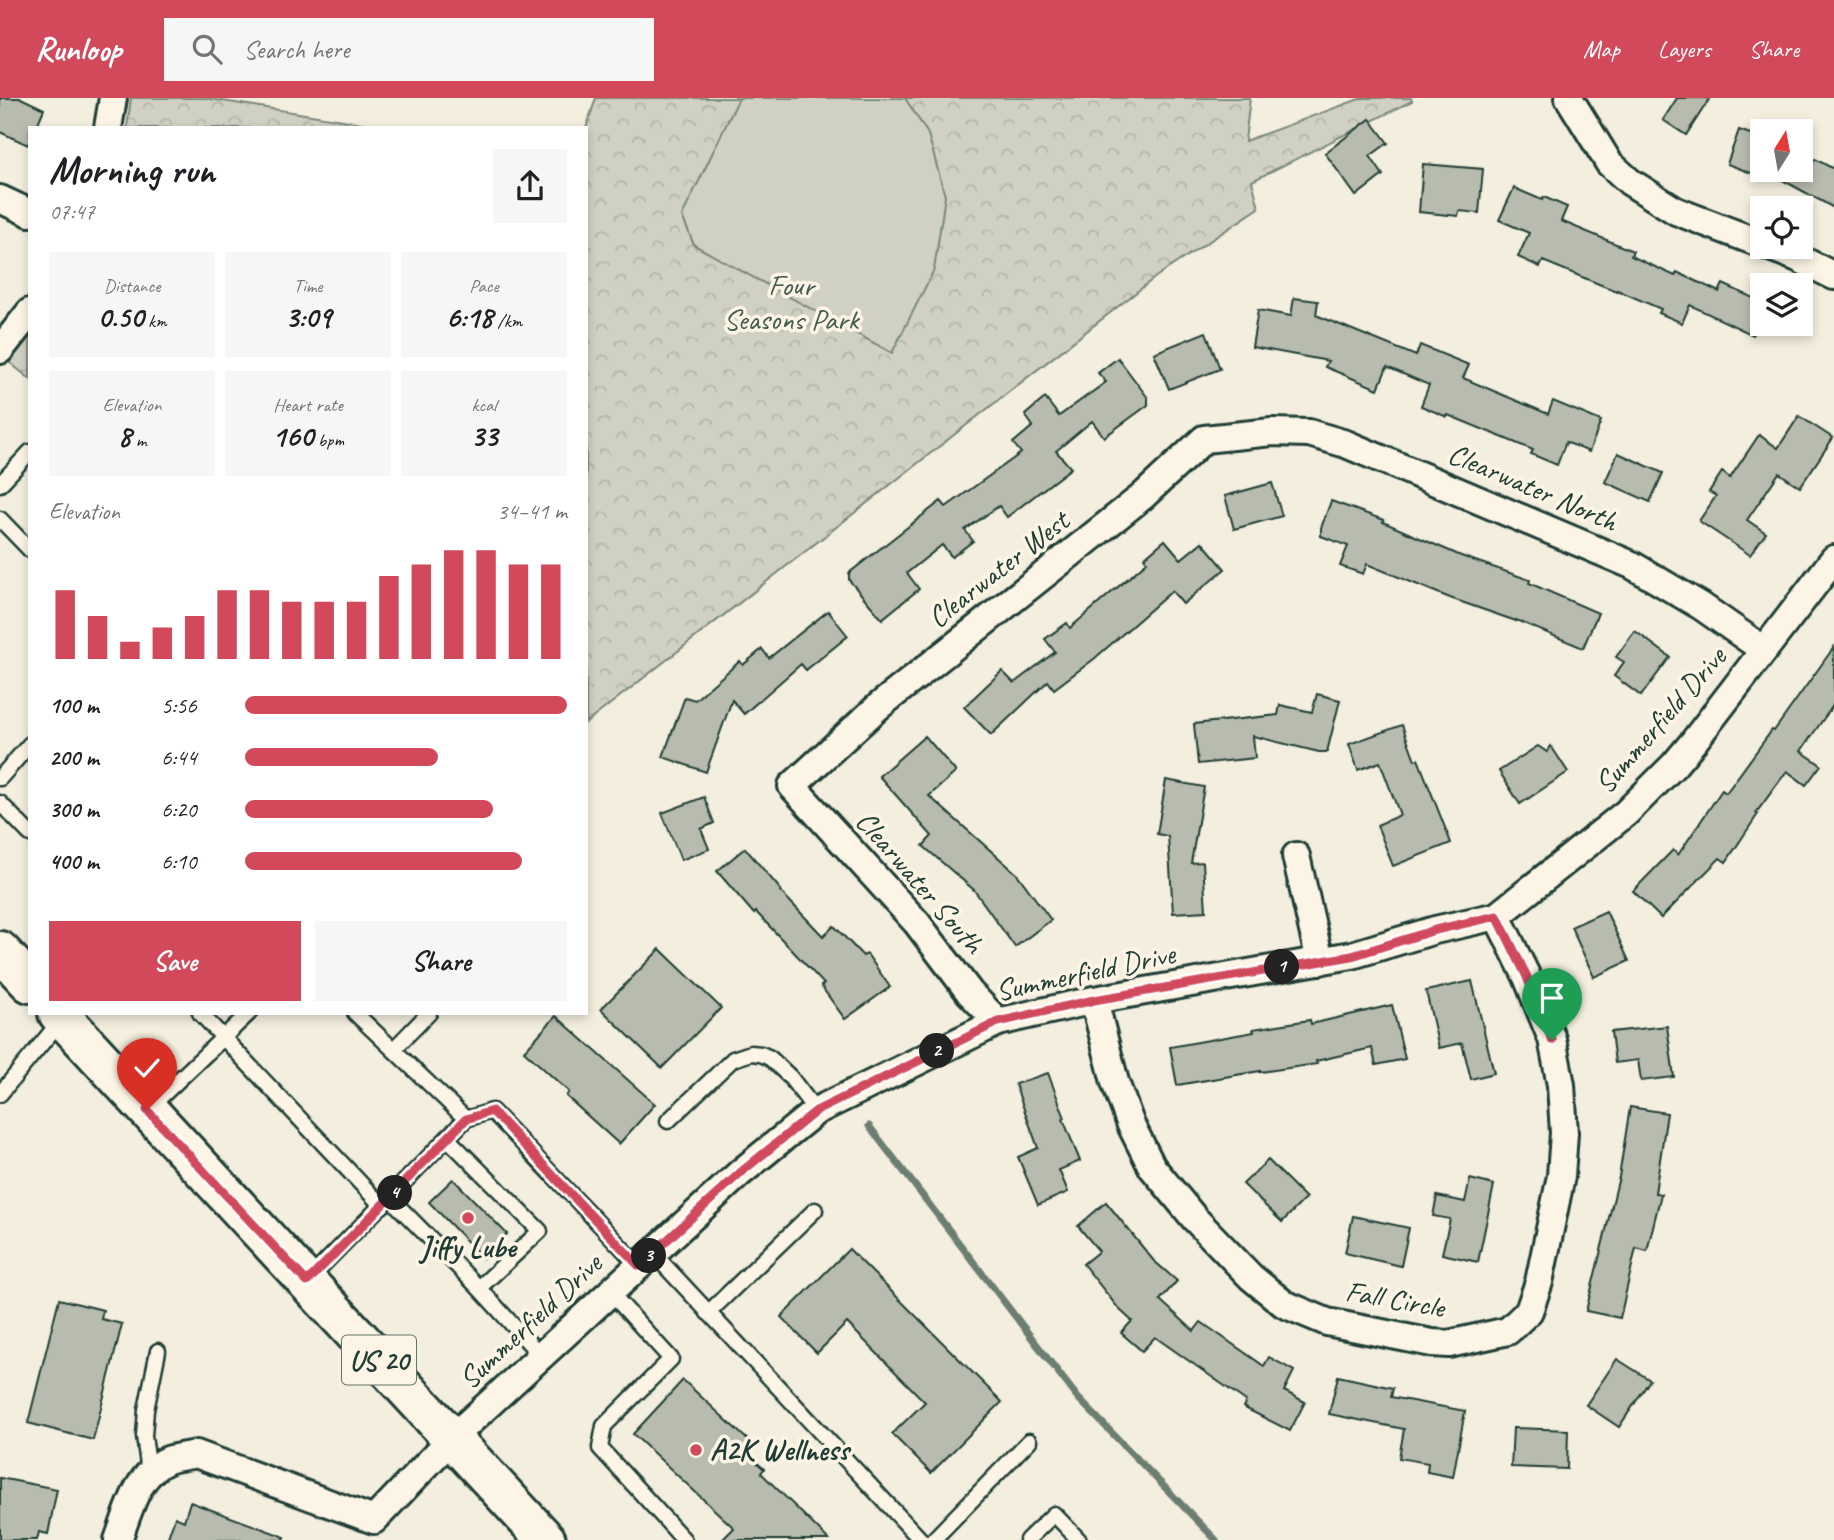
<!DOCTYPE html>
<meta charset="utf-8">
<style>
:root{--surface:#fff;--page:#f6f6f6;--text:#202124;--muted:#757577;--accent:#d1495b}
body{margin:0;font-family:Caveat,sans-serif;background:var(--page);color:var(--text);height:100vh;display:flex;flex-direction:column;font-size:26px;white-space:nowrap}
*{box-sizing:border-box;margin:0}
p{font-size:23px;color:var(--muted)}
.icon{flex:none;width:38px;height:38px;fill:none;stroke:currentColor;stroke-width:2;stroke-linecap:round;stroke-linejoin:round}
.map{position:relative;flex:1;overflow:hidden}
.sheet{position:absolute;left:28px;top:28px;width:560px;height:889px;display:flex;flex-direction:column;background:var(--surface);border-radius:0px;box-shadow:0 4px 10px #0003}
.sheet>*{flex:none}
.needle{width:46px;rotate:11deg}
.tools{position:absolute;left:1750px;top:21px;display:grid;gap:14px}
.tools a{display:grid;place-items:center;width:63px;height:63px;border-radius:0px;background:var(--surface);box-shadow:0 4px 10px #0003;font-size:35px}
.pin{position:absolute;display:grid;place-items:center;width:60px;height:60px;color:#fff;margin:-72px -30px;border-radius:50% 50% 50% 0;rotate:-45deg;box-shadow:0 0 7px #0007}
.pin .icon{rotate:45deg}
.km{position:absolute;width:35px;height:35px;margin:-18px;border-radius:50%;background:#222;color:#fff;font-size:19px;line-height:35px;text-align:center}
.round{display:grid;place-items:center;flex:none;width:74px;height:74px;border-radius:0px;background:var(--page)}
.headline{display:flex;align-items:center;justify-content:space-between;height:119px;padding:0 21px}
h1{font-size:38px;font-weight:700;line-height:52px}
.stats{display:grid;grid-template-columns:repeat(3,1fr);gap:10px;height:119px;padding:7px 21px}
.stats div{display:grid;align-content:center;border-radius:0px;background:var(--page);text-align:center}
.stats b{font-size:30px;font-weight:700}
.stats small{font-size:19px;font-weight:400}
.stats p{font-size:19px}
.chart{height:196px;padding:14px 21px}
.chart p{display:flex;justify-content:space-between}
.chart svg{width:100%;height:126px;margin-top:7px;stroke:var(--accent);stroke-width:6}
.cta{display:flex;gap:14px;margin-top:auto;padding:14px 21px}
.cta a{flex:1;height:80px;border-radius:0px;background:var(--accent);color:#fff;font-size:28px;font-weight:700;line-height:80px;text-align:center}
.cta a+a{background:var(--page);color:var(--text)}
ul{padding:0 21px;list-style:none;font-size:23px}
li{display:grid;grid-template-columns:112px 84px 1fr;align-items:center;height:52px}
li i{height:18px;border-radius:9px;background:var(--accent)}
header{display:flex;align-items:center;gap:42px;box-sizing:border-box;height:98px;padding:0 35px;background:var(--accent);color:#fff}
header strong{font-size:33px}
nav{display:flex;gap:38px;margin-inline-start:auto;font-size:24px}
.search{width:490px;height:63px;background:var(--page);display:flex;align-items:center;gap:18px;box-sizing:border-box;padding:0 24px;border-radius:0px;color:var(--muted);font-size:26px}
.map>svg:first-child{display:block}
.forest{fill:url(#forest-crowns);stroke:#78877b;stroke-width:2}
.pitch{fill:#d0d1c2;stroke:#78877b;stroke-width:2}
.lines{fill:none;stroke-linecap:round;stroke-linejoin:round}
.stream{stroke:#6c7d72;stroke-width:7}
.building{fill:#b8bcae;stroke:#1f3d34;stroke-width:2}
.lane-casing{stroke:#1f3d34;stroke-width:19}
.street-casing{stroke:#1f3d34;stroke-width:32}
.primary-casing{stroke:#1f3d34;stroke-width:44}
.lane{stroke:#fcf5e5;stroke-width:14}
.street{stroke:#fcf5e5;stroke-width:26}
.primary{stroke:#fcf5e5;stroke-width:38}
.route-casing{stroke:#fff;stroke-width:14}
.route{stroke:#d1495b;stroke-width:9}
.poi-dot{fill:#d1495b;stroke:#fcf5e5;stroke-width:2.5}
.labels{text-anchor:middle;stroke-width:7;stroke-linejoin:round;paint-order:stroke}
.shield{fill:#fcf5e5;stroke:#617469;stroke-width:2}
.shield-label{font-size:28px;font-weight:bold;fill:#1f3d34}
.park-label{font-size:30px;fill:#425b50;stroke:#fcf5e5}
.street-label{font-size:30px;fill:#1f3d34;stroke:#fcf5e5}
.poi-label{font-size:30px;font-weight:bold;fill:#1f3d34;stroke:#fcf5e5}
</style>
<header>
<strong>Runloop</strong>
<div class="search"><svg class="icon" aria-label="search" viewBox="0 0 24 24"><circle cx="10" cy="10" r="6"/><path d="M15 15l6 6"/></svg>Search here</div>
<nav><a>Map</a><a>Layers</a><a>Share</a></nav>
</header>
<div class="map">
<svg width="1834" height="1442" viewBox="0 0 1834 1442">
<defs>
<pattern id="forest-crowns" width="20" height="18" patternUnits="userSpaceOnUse" patternTransform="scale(1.75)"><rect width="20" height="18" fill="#d0d1c2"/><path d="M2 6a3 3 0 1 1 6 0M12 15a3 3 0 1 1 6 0" fill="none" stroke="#b2b4a7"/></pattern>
</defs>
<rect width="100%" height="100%" fill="#f3eede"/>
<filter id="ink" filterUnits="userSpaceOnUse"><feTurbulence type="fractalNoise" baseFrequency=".0143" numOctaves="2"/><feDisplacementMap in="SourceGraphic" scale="14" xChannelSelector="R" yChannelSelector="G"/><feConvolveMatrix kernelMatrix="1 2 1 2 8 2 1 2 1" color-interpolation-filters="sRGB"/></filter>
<g filter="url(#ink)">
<g class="forest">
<polygon points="131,0 204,0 393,30 127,30"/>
<polygon points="596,0 1250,0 1245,43 1362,0 1411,0 1412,3 1252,83 1259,110 1157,178 586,625 586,30"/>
<polygon points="30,233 30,281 9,264"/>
</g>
<polygon class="pitch" points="739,0 905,0 928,36 945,98 934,172 892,255 694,147 682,118"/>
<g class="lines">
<polyline class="stream" points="869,1028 1078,1300 1216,1442"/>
</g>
<g class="building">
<polygon points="0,0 21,0 44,11 36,30 30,30 30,42 28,47 0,34"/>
<polygon points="1677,0 1710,0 1686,37 1663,22"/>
<polygon points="1370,21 1388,45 1370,58 1383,77 1356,98 1325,55"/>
<polygon points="1739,32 1762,40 1762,79 1727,66"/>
<polygon points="1815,61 1834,71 1834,110 1764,72 1809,72"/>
<polygon points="1423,66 1483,71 1479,115 1459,113 1458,118 1419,114"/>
<polygon points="1514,90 1542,102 1544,99 1567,109 1561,123 1633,153 1631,158 1675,178 1677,174 1719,194 1723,186 1762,204 1762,217 1753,237 1690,207 1682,225 1659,215 1661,211 1617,192 1616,193 1543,163 1540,169 1518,159 1529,135 1499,122"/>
<polygon points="1294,200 1318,203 1316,217 1416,258 1420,247 1469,267 1463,280 1548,316 1553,303 1601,323 1589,354 1566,344 1557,367 1531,356 1533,352 1448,317 1447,319 1421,308 1429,287 1387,269 1378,291 1325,269 1328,263 1252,249 1258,212 1291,218"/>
<polygon points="1206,234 1220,271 1169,291 1154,255"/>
<polygon points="1118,260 1148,300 1148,307 1104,339 1092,323 1056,353 1071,370 1007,419 999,408 965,432 973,443 952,459 942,447 907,475 919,491 882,521 849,482 849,475 941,403 946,409 1021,355 1013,345 1033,328 1025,317 1045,300 1059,318 1106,284 1098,275"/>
<polygon points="1799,318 1833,340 1800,389 1779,375 1747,422 1766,435 1750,457 1699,423 1716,398 1709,394 1722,374 1730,380 1759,337 1778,350"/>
<polygon points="1618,355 1663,375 1650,404 1605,384"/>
<polygon points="1272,385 1282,418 1234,431 1225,398"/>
<polygon points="1331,403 1384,422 1383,424 1461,458 1530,482 1529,485 1598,515 1583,550 1516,522 1516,523 1450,500 1367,466 1363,476 1340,468 1348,448 1321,438 1321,430"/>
<polygon points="1165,442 1181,461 1202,444 1225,471 1183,506 1172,493 1094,561 1054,591 1048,583 991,637 964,609 1002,573 1014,585 1055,554 1045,541 1067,525 1070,530 1147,464 1144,460"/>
<polygon points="828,513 848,538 806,572 801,566 744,616 732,602 706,674 663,659 685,599 695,602 740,563 743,567 762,551 769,560"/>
<polygon points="1635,533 1670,559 1641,598 1614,578 1624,564 1616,559"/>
<polygon points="1834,549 1834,606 1801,653 1821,667 1806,687 1787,673 1756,715 1758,716 1726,764 1720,760 1661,820 1633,793 1673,752 1678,757 1722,692 1726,695 1772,632 1774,633"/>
<polygon points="1317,596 1340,602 1327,654 1319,654 1253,638 1255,660 1198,666 1194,626 1278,617 1280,607 1312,614"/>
<polygon points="1402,627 1415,662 1418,661 1451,745 1393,768 1377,727 1400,717 1380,664 1358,672 1349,646"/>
<polygon points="925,638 956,674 929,698 1017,776 1051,822 1015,849 974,792 923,748 932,738 879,678"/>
<polygon points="1538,648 1547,654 1551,648 1568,674 1520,706 1499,673"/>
<polygon points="1166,682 1204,689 1191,765 1203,764 1206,813 1173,815 1168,738 1157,736"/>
<polygon points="704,699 714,725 701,731 709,751 681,762 662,715"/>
<polygon points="745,750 781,792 780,793 823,838 834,828 863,858 867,856 890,889 845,921 821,888 824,886 756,814 754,816 717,773"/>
<polygon points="1606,813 1629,863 1594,879 1571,829"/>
<polygon points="660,851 721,910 662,970 601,911"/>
<polygon points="1472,883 1494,975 1471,981 1462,945 1439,950 1426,893"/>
<polygon points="1392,907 1405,961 1376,967 1372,950 1316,963 1317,966 1260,974 1260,973 1177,987 1170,949 1254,934 1253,931 1310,922 1311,926"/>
<polygon points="556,918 655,1006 619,1046 566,998 569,994 524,953"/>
<polygon points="1667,928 1674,979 1641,983 1638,962 1615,965 1611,934"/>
<polygon points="1048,975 1065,1020 1063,1021 1080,1063 1059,1072 1068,1094 1038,1107 1018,1059 1038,1050 1015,986"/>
<polygon points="1630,1009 1667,1015 1655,1095 1661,1096 1647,1153 1636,1150 1620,1220 1586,1213 1619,1079"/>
<polygon points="1268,1062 1306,1100 1282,1124 1243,1086"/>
<polygon points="453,1081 507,1136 483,1160 429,1104"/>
<polygon points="1470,1081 1494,1087 1478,1164 1442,1156 1450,1121 1433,1118 1437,1098 1465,1104"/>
<polygon points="1106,1104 1153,1162 1177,1183 1160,1202 1194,1233 1201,1224 1264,1268 1269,1259 1294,1273 1284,1293 1305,1304 1290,1333 1243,1309 1246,1303 1155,1239 1142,1253 1121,1235 1132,1223 1119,1211 1083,1166 1099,1153 1078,1128"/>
<polygon points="1353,1118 1409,1130 1401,1168 1345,1155"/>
<polygon points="849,1151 1002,1304 931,1375 892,1336 925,1304 847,1225 817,1255 781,1219"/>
<polygon points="59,1201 103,1212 101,1221 122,1226 93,1342 28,1325"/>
<polygon points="1617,1261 1650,1282 1619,1329 1586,1307"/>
<polygon points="1338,1278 1393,1290 1391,1299 1465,1313 1453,1379 1427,1374 1428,1365 1399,1360 1404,1331 1329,1316"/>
<polygon points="683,1282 751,1345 744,1353 764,1371 761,1375 829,1442 722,1442 734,1430 633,1336"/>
<polygon points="1513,1330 1568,1332 1567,1371 1511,1369"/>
<polygon points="0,1380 57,1391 48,1436 39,1434 37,1442 0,1442"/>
<polygon points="190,1404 285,1439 284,1442 167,1442 175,1419 184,1423"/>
</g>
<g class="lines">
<g class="lane-casing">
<g id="lane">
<polyline points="0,386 30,354"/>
<polyline points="0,421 30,452"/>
<polyline points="0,680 30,646"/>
<polyline points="0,705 30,736"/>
<polyline points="200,915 382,1108"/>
<polyline points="394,951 429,915"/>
<polyline points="0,996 62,921"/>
<polyline points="148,1011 249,915"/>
<polyline points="466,1021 492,1013 639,1168"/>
<polyline points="668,1023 733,961 751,955 761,956 770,960 790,979 816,1013"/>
<polyline points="448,1041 540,1133 479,1190"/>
<polyline points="390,1100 479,1190 541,1258"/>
<polyline points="653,1155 921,1442"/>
<polyline points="307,1183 466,1021 355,915"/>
<polyline points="610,1194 671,1261 604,1328 600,1350 684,1442"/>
<polyline points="708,1215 815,1112"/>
<polyline points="149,1374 144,1338 146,1312 158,1253"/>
<polyline points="933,1442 1029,1343"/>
<polyline points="1027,1442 1054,1416 1079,1442"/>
</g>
</g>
<g class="street-casing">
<g id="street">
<polyline points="1569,0 1609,65 1630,84 1676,113 1762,146"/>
<polyline points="108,30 113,0"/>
<polyline points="0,101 30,115"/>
<polyline points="1770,149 1796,159 1834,178"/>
<polyline points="0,252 30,214"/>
<polyline points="1296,758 1320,863"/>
<polyline points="1094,902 1115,984 1131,1027 1152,1069 1195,1121 1251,1179 1284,1206 1327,1224 1432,1245 1449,1246 1508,1233 1529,1213 1539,1184 1561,1078 1564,1035 1561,987 1552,941 1527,879 1497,818"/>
<polyline points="998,924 970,895 917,825 792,688 879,608 1143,398 1204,341 1272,334 1309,335 1346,346 1632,467 1701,508 1764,552"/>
<path d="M118,1442C129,1413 137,1375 168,1362C176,1359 187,1358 196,1356L374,1422L452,1340L740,1075L816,1013L998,924L1094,902L1352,857L1435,832L1497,818L1626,715L1674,667L1695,642L1834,461"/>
</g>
</g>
<g class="primary-casing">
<g id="primary">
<polyline points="0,853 30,885"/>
<polyline points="58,915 546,1442"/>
</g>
</g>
<use href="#lane" class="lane"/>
<use href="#street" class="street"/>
<use href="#primary" class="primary"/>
</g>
</g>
<g class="lines" filter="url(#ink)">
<g class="route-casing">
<polyline id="route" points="147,1012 307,1184 466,1021 492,1013 639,1168 740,1075 816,1013 998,924 1094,902 1352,858 1435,832 1497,818 1527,879 1552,942"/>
</g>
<use href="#route" class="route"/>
</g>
<g class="poi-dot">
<circle cx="468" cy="1120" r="7"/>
<circle cx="696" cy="1352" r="7"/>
</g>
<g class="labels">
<rect class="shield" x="342" y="1237.5" width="74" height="49" rx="5"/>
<g class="shield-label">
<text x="379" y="1272">US 20</text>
</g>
<g class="park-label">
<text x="791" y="197">Four<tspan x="791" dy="34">Seasons Park</tspan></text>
</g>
<g class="street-label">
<text transform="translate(1533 389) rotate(23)" y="10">Clearwater North</text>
<text transform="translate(998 471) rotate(-38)" y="10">Clearwater West</text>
<text transform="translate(1660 622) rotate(-49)" y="10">Summerfield Drive</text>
<text transform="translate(920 784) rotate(49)" y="10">Clearwater South</text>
<text transform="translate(1085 874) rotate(-12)" y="10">Summerfield Drive</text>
<text transform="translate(1395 1201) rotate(10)" y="10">Fall Circle</text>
<text transform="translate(530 1223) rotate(-43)" y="10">Summerfield Drive</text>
</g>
<g class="poi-label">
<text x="468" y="1159">Jiffy Lube</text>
<text x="710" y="1362" text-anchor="start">A2K Wellness</text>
</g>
</g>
</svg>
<div class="tools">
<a><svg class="needle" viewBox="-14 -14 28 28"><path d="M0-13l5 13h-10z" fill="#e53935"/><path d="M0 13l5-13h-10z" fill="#757577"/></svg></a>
<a><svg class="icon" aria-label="locate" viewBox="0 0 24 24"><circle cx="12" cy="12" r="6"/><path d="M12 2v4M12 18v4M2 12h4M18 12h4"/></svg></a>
<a><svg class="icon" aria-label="layers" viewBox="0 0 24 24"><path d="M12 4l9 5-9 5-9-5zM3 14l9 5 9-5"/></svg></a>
</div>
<div class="pin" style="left:1552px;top:942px;background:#1e9e55"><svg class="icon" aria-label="arrive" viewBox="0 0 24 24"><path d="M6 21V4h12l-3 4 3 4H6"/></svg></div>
<div class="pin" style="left:147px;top:1012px;background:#d93025"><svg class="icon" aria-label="check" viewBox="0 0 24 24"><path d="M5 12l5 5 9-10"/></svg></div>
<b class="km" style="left:1282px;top:869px">1</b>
<b class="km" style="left:937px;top:953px">2</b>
<b class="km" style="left:649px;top:1158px">3</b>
<b class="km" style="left:395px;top:1095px">4</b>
<section class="sheet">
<div class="headline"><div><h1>Morning run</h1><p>07:47</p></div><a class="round"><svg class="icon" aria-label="share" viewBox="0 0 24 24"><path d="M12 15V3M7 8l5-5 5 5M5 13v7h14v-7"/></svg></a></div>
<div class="stats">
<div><p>Distance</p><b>0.50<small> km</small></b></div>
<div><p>Time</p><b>3:09</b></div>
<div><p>Pace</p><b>6:18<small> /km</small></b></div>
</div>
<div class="stats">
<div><p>Elevation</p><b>8<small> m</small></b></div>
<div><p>Heart rate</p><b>160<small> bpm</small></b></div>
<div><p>kcal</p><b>33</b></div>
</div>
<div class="chart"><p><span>Elevation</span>34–41 m</p>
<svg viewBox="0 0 160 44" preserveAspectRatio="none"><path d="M5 44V20M15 44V29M25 44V38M35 44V33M45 44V29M55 44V20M65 44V20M75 44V24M85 44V24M95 44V24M105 44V15M115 44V11M125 44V6M135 44V6M145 44V11M155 44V11"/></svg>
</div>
<ul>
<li><b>100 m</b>5:56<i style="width:100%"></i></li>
<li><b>200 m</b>6:44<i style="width:60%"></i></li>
<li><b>300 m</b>6:20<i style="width:77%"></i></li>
<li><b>400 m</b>6:10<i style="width:86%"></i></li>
</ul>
<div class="cta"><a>Save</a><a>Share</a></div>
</section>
</div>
